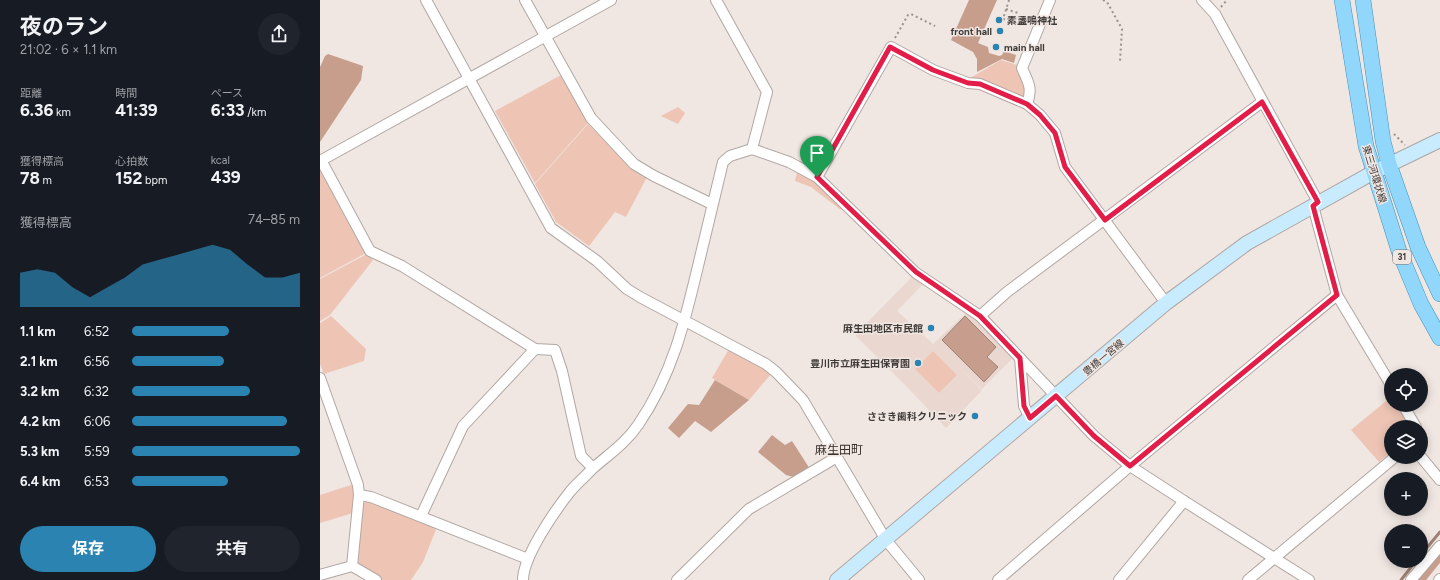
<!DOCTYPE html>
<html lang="ja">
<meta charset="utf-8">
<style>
:root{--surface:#171b24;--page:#20242c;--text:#f1f3f6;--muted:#9ea1a6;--accent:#2a83b1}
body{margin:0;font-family:Figtree,"Noto Sans JP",sans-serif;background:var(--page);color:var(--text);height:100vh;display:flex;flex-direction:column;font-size:15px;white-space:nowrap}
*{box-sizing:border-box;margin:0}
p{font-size:13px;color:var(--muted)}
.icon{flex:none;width:22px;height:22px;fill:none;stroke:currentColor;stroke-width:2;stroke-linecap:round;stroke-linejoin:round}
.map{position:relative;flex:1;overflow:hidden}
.drawer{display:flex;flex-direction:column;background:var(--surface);width:320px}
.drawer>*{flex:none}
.controls{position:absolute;left:1064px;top:368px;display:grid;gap:8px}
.controls a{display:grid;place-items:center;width:44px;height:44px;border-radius:50%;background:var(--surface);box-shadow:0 2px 10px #0003;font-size:20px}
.pin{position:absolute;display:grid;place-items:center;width:34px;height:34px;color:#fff;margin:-41px -17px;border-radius:50% 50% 50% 0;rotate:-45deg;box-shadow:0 0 4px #0007}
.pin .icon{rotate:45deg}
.round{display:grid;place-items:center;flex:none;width:42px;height:42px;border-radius:21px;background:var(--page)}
.summary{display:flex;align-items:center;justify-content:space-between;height:68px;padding:0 20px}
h1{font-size:22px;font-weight:700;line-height:30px}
.stats{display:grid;grid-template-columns:repeat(3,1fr);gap:6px;height:68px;padding:4px 20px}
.stats div{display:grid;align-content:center}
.stats b{font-size:17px;font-weight:700}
.stats small{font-size:11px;font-weight:400}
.stats p{font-size:11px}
.chart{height:112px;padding:8px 20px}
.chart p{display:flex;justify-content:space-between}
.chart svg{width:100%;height:72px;margin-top:4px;fill:var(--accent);opacity:.7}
.primary-button{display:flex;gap:8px;margin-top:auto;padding:8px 20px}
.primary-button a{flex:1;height:46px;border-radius:24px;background:var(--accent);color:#fff;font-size:16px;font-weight:700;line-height:46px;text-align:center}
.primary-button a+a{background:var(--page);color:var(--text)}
ul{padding:0 20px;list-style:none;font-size:13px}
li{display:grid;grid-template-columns:64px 48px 1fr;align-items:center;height:30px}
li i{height:10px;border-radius:5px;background:var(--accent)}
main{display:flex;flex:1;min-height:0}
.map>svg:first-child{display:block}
.built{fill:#ead8d0}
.green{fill:#eec5b4}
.forest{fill:#c79e8c}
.water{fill:#c79e8d;stroke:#9e8074}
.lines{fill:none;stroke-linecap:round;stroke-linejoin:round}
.stream{stroke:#9e8074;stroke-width:3}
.canal{stroke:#c79e8d;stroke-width:11}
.street-casing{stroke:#b1a7a3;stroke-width:12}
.secondary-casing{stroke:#b1a7a3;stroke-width:16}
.primary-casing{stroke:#448fb6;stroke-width:16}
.path{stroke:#99928f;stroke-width:2;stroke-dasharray:2 3;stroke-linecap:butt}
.street{stroke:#fff;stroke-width:10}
.secondary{stroke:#c8ebfe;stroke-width:14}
.primary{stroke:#91d7fc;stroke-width:15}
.route-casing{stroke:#fff;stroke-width:8}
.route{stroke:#e11d48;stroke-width:5}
.poi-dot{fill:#2a83b1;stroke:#f0e6e2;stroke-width:1.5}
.labels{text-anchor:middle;stroke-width:3;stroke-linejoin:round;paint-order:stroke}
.shield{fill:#f0e6e2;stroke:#746e6c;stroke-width:1}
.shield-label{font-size:9px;font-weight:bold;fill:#3f3b39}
.poi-label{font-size:10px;font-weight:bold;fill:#3f3b39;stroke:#f0e6e2;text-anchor:end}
.street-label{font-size:10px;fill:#3f3b39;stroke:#f0e6e2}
.quarter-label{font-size:12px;fill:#362e2b;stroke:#f0e6e2}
</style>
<main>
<section class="drawer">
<div class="summary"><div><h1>夜のラン</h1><p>21:02 · 6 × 1.1 km</p></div><a class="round"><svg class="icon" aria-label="share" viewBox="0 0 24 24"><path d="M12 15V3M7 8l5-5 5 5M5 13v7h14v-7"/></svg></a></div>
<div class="stats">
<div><p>距離</p><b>6.36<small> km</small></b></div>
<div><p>時間</p><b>41:39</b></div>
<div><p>ペース</p><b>6:33<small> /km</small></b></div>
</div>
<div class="stats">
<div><p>獲得標高</p><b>78<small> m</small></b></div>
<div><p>心拍数</p><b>152<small> bpm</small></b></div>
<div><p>kcal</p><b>439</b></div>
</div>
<div class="chart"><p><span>獲得標高</span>74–85 m</p>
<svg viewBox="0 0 160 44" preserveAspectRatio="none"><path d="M0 44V23L10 21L20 23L30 32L40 38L50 32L60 26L70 18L80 15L90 12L100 9L110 6L120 9L130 18L140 26L150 26L160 23V44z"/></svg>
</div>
<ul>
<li><b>1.1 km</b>6:52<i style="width:58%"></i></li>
<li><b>2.1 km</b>6:56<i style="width:55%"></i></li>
<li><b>3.2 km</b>6:32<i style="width:70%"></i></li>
<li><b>4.2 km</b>6:06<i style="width:92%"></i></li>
<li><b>5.3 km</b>5:59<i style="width:100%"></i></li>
<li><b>6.4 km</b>6:53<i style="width:57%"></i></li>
</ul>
<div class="primary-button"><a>保存</a><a>共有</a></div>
</section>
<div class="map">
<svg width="1120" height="580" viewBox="0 0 1120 580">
<rect width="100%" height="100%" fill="#f0e6e2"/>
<polygon class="built" points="594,275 604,283 577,311 613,344 646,313 659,321 694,357 662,389 636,365 662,390 626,428 590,390 536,336 536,334"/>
<g class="green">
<polygon points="681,60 700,66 706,97 705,99 651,80 652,77"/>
<polygon points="241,75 268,123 215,183 175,111"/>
<polygon points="358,107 365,113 358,124 341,116"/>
<polygon points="268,124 310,167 327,177 306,217 295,212 269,246 236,222 215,184"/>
<polygon points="0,169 46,253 0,278"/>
<polygon points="477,172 495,181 522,208 521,210 491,187 475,181"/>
<polygon points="47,254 53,260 10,315 0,321 0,279"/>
<polygon points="11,316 46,349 44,361 4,374 0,364 0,323"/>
<polygon points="409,349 443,368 451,374 429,400 392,378"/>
<polygon points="613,351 637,375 619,393 595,369"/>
<polygon points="1071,397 1071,405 1080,405 1093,427 1071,427 1071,452 1059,462 1031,430"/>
<polygon points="34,484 35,494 33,513 0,523 0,495"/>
<polygon points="48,501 117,527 103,562 91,580 63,580 40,566 36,561 42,504"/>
</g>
<g class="forest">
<polygon points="649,0 677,0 658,43 668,47 669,53 679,56 682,55 684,51 696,55 694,63 682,59 657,72 657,59 653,52 631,40"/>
<polygon points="8,54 43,66 41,80 0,142 0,67 5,56"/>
<polygon points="395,380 429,400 391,432 375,421 359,438 348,428 368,404 379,405"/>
<polygon points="452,435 465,445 472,441 490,469 477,478 466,475 438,452"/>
</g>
<polygon class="water" points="645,316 676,347 667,357 678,367 664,382 622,340"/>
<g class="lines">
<g class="stream">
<polyline points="1101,555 1120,532"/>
<polyline points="1081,580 1096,561"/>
</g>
<polyline class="canal" points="1099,580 1120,554"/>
<g class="street-casing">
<g id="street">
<polyline points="106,0 231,228 277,261 307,289 320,297 446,364 456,372 483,400 566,540 599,580"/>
<polyline points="205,0 271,118 314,164 334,176 392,204"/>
<polyline points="396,0 447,92 432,149"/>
<polyline points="882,0 895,14 998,202"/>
<path d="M707,104C713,88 708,82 702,68L730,0"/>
<polyline points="1,160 50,251 82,266 215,349 235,350 242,371 261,456 273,468"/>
<polyline points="0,161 291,0"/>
<polyline points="497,177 571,47 613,70 648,83 660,84 707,104 720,115 735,133 745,167 846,303"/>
<polyline points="993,206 1017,295 1071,385"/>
<polyline points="660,316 687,292 942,102"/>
<polyline points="700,358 704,406 710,418"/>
<polyline points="0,378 38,485 39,495 32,566"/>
<polyline points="1083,405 1096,427"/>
<polyline points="1101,457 1120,480"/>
<polyline points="39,495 51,497 208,559"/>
<polyline points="101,516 143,426 215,349"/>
<polyline points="0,575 32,566 56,580"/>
<path d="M203,580C203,557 234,512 249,493C256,484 265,477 272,469C288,455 306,443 318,425C353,374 365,321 379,262C387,229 395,195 403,162L410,156L432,149L469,162L497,177L596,273L660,316L774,436L810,466L864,501L989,580"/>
<polyline points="357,580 429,509 517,457"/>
<polyline points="678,580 810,466 1017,295"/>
<polyline points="799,580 864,501"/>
<polyline points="928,580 1075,457"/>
<polyline points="1091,580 1120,546"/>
<polyline points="1119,580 1120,579"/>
</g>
</g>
<g class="secondary-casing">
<polyline id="secondary" points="517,580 846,303 927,243 1054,172 1120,140"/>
</g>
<g class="primary-casing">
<g id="primary">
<polyline points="1022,0 1046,146 1079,251 1101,304 1120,338"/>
<polyline points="1043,0 1063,141 1069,164 1098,247 1120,294"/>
</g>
</g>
<g class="path">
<polyline points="689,0 683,19 698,23"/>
<polyline points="783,0 787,2 802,29 800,61"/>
<polyline points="901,7 907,0"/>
<polyline points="686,9 698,13"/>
<polyline points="575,38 588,15 591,14 615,26"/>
<polyline points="1074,134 1085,145"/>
</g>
<use href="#street" class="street"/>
<use href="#secondary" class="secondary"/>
<use href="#primary" class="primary"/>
</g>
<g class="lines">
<g class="route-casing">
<polygon id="route" points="570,47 613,70 648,83 660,84 707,104 720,115 735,133 745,167 785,220 942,102 998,202 993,206 1017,295 810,466 774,436 736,396 710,418 704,406 700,358 660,316 596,272 497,177"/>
</g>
<use href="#route" class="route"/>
</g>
<g class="poi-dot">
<circle cx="679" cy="20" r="4"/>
<circle cx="680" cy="31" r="4"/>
<circle cx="676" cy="47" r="4"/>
<circle cx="611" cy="328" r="4"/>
<circle cx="598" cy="363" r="4"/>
<circle cx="655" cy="416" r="4"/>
</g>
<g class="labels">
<rect class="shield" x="1073" y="250" width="18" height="14" rx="3"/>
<g class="shield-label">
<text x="1082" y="260">31</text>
</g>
<g class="poi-label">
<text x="687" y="24" text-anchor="start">素盞嗚神社</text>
<text x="672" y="35">front hall</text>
<text x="684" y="51" text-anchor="start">main hall</text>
<text x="603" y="332">麻生田地区市民館</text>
<text x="590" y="367">豊川市立麻生田保育園</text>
<text x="647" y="420">ささき歯科クリニック</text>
</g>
<g class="street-label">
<text transform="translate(1055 174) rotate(73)" y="4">東三河環状線</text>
<text transform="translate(783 357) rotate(-40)" y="4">豊橋一宮線</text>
</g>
<g class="quarter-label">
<text x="519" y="454">麻生田町</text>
</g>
</g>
</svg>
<div class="controls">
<a><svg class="icon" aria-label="locate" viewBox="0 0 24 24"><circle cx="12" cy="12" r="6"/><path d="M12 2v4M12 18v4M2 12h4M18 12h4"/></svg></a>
<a><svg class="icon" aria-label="layers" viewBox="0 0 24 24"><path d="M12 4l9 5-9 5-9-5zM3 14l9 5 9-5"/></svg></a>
<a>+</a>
<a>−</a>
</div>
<div class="pin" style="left:497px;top:177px;background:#1e9e55"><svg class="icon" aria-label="arrive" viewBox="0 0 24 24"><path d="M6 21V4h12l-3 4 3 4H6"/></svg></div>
</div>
</main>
